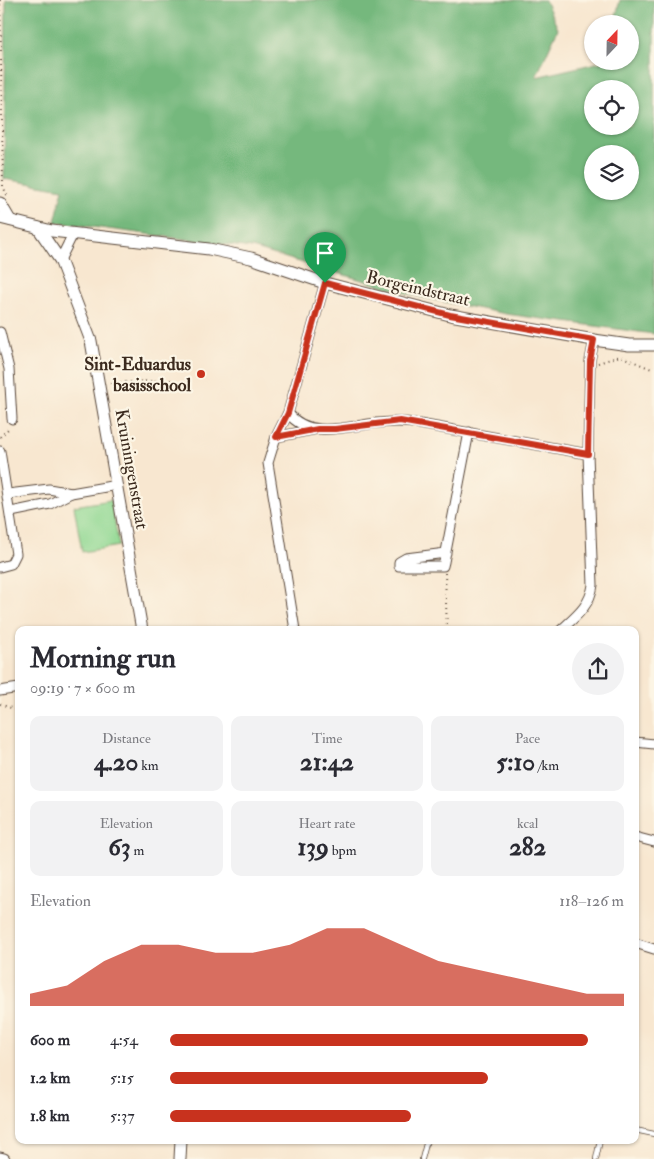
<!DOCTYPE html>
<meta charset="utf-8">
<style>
:root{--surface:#fff;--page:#f2f2f3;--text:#2b2b33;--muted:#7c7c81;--accent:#c8321e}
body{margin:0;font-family:"IM FELL Double Pica",serif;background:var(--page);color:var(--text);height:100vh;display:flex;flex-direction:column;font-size:19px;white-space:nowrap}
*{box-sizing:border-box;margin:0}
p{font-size:16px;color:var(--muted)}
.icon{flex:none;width:28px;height:28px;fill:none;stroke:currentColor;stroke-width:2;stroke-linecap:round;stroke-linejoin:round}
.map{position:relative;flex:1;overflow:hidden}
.side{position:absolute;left:15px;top:626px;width:624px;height:518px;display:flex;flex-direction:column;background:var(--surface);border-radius:10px;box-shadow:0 1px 4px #0004}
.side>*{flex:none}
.needle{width:32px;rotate:22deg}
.tools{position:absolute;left:584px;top:15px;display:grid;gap:10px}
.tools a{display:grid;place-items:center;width:55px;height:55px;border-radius:50%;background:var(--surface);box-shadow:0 1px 4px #0004;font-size:25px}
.pin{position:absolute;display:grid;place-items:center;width:42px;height:42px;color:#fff;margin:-51px -21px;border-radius:50% 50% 50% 0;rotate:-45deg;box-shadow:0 0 5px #0007}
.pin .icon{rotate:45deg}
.round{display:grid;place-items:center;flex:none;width:52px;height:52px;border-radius:26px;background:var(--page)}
.headline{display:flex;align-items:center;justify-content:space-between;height:85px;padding:0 15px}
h1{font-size:28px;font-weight:700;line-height:38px}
.metrics{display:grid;grid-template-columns:repeat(3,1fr);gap:8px;height:85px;padding:5px 15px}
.metrics div{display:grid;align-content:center;border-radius:10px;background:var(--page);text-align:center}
.metrics b{font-size:25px;font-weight:700}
.metrics small{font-size:14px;font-weight:400}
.metrics p{font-size:14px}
.chart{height:140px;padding:10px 15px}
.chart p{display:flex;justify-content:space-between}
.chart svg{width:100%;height:90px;margin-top:5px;fill:var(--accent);opacity:.7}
ul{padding:0 15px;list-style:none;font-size:16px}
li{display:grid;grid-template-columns:80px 60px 1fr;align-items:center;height:38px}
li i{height:12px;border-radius:6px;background:var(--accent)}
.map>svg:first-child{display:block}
.green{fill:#91d893;stroke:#668158}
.forest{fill:#74b87d;stroke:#58714e;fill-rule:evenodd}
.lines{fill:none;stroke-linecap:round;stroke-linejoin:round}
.service-casing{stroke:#574639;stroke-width:6}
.minor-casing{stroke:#574639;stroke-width:11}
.tertiary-casing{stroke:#574639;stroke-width:13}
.path{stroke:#574639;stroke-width:2;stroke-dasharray:1 4;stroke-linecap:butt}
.service{stroke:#fff;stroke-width:4.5}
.minor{stroke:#fff;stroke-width:9}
.tertiary{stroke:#fff;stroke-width:11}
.route-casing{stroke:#fff;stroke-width:10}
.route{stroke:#c8321e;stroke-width:6}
.poi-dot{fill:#c8321e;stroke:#fcf5e5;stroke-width:2}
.labels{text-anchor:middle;stroke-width:4.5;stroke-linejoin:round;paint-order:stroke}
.street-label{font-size:18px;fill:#3b2a1e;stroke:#fcf5e5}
.poi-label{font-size:18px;font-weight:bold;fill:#3b2a1e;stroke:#fcf5e5;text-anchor:end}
</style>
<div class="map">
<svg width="654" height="1159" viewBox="0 0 654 1159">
<rect width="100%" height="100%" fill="#fcf5e5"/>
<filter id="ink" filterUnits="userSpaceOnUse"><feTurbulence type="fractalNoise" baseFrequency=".02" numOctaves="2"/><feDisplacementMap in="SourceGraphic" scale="10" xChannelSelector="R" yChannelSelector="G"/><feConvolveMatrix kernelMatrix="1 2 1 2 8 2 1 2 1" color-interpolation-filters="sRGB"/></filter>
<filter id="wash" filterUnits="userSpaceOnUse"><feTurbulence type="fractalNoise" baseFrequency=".0096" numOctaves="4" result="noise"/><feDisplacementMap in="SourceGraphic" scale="20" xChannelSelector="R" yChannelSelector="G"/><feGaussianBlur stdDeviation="1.12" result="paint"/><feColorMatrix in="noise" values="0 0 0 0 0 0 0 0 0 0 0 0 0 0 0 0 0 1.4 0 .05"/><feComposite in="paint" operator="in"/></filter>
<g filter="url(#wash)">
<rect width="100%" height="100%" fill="#f8e7d0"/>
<polygon class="green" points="111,500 119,546 82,552 74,506"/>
<path class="forest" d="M6,0H545L558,29L536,77L605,61H630V24H614L620,0H654V334L506,314L420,297L252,248L55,222L63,189L4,179ZM592,89H630V126H592ZM592,154H630V191H592Z"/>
</g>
<g filter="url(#ink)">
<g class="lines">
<g class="service-casing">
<g id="service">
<polyline points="635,1130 654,1134"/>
<polyline points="422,1159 427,1140"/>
<polyline points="596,1159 600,1140"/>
</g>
</g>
<g class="minor-casing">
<g id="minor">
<polyline points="60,260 73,234"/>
<polyline points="0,332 9,369 12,419"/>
<path d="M288,413C309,440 348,426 376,423C389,422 401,421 414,423L588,454"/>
<polyline points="276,437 317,429"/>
<polyline points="0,451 16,554 11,564 0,567"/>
<polyline points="8,494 49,489 71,493 117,485"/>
<polyline points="11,512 50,504 71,493"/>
<polyline points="446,553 406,558 399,562 399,566 443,566 444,562 469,432"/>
<polyline points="295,630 268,463 276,437 288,413 325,283"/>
<path d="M561,630C576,616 590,606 593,585L588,454L590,361L594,340"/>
<polyline points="0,691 19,688"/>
<polyline points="635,742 654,744"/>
<polyline points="635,837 654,842"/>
<polyline points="635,943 654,949"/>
</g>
</g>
<g class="tertiary-casing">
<g id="tertiary">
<polyline points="0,203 10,220"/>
<polyline points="0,218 52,231 209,249 251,258 325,283 450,315 594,340 629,345 654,345"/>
<polyline points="38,228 60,260 91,341 142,630"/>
<polyline points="0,1158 4,1159"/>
<polyline points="180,1159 181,1140"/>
</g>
</g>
<g class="path">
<polyline points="0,0 3,186 7,195"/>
<polyline points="598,363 620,356 654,370"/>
<polyline points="110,383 171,380"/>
<polyline points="0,437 9,428"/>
<polyline points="445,573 447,630"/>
<polyline points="0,704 19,711"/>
</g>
<use href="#service" class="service"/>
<use href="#minor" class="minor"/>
<use href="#tertiary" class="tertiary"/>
</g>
</g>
<g class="lines" filter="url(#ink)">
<g class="route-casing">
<polygon id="route" points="325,283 450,315 594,340 590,361 588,454 400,421 335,429 318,429 276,437 288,413"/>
</g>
<use href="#route" class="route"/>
</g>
<circle class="poi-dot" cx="201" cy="374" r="5"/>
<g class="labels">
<g class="street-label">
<text transform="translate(418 288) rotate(13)" y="6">Borgeindstraat</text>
<text transform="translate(132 469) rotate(80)" y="6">Kruiningenstraat</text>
</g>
<g class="poi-label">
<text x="191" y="370">Sint-Eduardus<tspan x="191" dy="21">basisschool</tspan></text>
</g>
</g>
</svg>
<div class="tools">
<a><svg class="needle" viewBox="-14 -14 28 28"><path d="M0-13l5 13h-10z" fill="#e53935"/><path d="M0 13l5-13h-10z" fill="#7c7c81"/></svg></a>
<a><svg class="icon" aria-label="locate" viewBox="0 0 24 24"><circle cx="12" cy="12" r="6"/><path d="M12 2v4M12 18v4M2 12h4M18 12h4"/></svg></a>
<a><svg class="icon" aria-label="layers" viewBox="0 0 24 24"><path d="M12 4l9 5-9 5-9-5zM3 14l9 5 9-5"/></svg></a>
</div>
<div class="pin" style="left:325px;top:283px;background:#1e9e55"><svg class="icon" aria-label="arrive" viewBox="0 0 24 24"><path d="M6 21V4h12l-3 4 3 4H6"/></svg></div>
<section class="side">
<div class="headline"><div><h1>Morning run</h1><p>09:19 · 7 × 600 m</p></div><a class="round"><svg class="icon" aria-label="share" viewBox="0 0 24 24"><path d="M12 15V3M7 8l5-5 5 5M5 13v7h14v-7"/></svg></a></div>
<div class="metrics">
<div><p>Distance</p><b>4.20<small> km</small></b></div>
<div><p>Time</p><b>21:42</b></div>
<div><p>Pace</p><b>5:10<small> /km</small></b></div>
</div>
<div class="metrics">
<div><p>Elevation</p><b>63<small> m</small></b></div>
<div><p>Heart rate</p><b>139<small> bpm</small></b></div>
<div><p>kcal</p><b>282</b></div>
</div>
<div class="chart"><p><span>Elevation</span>118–126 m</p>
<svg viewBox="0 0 160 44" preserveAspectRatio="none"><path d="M0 44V38L10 34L20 22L30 14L40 14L50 18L60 18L70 14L80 6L90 6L100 14L110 22L120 26L130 30L140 34L150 38L160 38V44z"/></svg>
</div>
<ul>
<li><b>600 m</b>4:54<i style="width:92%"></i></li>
<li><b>1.2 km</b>5:15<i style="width:70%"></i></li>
<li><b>1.8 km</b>5:37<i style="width:53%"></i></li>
</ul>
</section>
</div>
